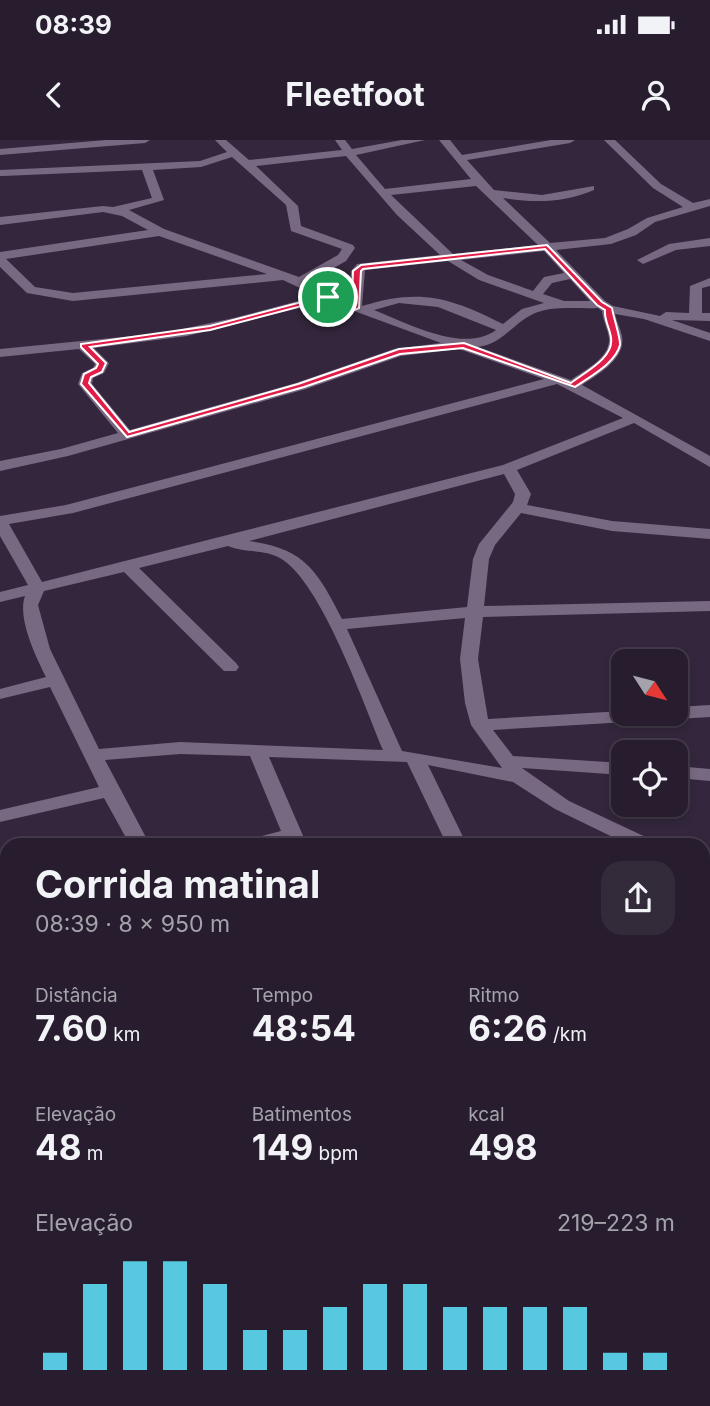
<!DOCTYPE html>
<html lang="pt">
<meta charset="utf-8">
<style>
:root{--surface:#271d2e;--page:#332a3a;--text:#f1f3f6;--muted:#a4a2aa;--line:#433b4a;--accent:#56c9e0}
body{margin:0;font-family:Inter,sans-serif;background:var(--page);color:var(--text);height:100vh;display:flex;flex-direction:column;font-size:26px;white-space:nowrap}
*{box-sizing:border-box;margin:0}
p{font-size:23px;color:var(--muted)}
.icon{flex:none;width:38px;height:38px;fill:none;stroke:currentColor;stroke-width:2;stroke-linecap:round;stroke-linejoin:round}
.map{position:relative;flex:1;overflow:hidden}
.side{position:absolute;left:0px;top:698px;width:710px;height:569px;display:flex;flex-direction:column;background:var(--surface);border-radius:21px 21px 0 0;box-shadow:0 4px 10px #0003,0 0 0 2px var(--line)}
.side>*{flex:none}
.needle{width:46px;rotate:126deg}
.fabs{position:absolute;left:611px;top:509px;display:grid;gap:14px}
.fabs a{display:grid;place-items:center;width:77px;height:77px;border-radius:14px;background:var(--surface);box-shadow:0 4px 10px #0003,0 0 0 2px var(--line);font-size:35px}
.pin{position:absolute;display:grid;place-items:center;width:60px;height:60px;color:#fff;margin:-30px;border:4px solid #fff;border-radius:50%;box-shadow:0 2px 7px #0007}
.round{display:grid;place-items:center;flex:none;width:74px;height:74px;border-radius:21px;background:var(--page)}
.overview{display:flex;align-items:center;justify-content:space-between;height:119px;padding:0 35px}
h1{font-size:38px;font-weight:700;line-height:52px}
.figures{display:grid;grid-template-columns:repeat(3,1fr);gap:10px;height:119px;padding:7px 35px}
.figures div{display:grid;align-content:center}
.figures b{font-size:35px;font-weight:700}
.figures small{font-size:19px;font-weight:400}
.figures p{font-size:19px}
.chart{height:196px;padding:14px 35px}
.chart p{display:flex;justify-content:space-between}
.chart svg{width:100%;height:126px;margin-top:7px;stroke:var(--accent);stroke-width:6}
.status{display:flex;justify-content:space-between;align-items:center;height:49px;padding:0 35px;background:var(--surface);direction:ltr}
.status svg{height:19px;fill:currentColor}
header{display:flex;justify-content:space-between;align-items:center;height:91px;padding:0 35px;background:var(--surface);font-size:32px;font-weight:700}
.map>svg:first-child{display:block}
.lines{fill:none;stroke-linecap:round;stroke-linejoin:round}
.river{fill:#317f86;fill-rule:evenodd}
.minor{fill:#786982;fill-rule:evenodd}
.route{fill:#e11d48;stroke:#fff;stroke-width:2;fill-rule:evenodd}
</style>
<div class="status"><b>08:39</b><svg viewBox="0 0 49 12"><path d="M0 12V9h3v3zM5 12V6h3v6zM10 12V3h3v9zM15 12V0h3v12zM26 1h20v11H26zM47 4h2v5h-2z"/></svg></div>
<header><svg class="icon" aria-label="back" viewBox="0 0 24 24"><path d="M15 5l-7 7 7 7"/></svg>Fleetfoot<svg class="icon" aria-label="person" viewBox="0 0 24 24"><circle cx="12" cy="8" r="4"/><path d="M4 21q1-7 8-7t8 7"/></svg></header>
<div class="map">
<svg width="710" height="1266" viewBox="0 0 710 1266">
<rect width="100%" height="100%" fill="#34273d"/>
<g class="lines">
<g class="river">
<polygon points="704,1121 710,1121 710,1157 704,1155"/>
<polygon points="288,1260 348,1260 345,1266 285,1266"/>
</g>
<g class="minor">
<polygon points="106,0 150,0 145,3 0,15 0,9"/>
<path d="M215,0H226L249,20L342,10L335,0H345L352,9L402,0H425L356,15L385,49L471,39L439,0H450L462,15L551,0H575L570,3L467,20L494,50L542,55L594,46V50C564,63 534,63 503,58L550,103L605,98L628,89L647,78L683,67L653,48L604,0H615L661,44L693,63L710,59V66L655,82L636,95L611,104L556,110L605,161L613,166L660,176L666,172L689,173L690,146L710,138V146L702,148V173H710V181L672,180L710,193V201L644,179L615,174C617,182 620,188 622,196C626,219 598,234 582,245L710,316V327L634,283L517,330L531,354L527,365L612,381L710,389V399L612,391L521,373L495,405L489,419L484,466L710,461V471L483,477L478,519L488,579L623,571V574H676V567L710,565V577L676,579L669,576L661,580L493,590L513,616L623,623V635L522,628L569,661L652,700L655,705H629L555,669L513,642L428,625L467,705H447L407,622L269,617L307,705H287L286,703L243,705L246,700L281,691L250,616L180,614L105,620L150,705H130L104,658L0,682V670L99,647L50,547L0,559V549L46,537C36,517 17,478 25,456L0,462V452L28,445L0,396V376L66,365L544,239L459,209L401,216L306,249L68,316L0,331V321L61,309L118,293L78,244L82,233L93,228L95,224L79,209L0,217V209L163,193L234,178L317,156L283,140L73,161L27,153L0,127V112L148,90L122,76L103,72L0,85V77L103,66L113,67L152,58L142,30L3,36H0V30L200,21L227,12ZM346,16L397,75L440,115L357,124L351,131L349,161L309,142L346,121L355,108L353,105L301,86L298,66L256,26ZM232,17L286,65L291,91L342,109L338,115L299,137L164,89L129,70L164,60L153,30L201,27ZM476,46L538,105L453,114L391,55ZM159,96L267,134L73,153L35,147L6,119ZM544,111L564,133L544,137L533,151L488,135L461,120ZM448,121L479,140L544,163L522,169L503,184C450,157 419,148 362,166L365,130ZM570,139L590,161H564L543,154L552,143ZM327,161L441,203L394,209L296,243L130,290L92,244L93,238L104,233L109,223L94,208L187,196ZM399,163L438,167L496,190C464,214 407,183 374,170ZM598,168L602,171C603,181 608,189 609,199C610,218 585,230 571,240L478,207C503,204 512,184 533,174C552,165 577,169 598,168ZM557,244L623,278L503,325L42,442L9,384L73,373ZM504,334L515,354L513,362L479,404L473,419L467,467L342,479C318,432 305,408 249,401ZM228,406C244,413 264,409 280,418C321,441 364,565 383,610L180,602L99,609L50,509L38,465L44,451L124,432L224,531H236L239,527L236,523L139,428ZM465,478L460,519L465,563L471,585L502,628L402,611L347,489Z"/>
<polygon points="710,98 710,106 676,110 643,124 637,120 669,104"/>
<polygon points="676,626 710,629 710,641 676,638"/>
<polygon points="704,725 710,727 710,742 704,740"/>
<polygon points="710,783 710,802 704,803 704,785"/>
<polygon points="0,838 7,840 7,873 0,871"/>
<rect x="704" y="882" width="6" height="16"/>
<polygon points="7,979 7,997 0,999 0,981"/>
<polygon points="369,1260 397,1260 399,1266 371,1266"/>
</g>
</g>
<path class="route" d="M547,105L602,162L612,168C613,176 621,199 620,205C616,223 589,237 575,247L463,208L400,214L304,247L127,297L81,244L84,234L96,228L98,224L81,207V204L210,186L328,155L352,164L353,131L361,125ZM545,109L597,165L605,170C604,181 610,188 611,198C614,218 585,232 571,243L464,203L399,209L298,244L129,292L89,243L91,237L102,232L106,223L90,207L210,190L328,159L355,170L359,168L361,131L363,129Z"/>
</svg>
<div class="fabs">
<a><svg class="needle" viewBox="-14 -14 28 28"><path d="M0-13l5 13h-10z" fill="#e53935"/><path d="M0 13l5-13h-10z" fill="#a4a2aa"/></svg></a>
<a><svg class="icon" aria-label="locate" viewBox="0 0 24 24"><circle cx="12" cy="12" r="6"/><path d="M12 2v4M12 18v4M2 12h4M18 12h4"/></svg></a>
</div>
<div class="pin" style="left:328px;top:157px;background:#1e9e55"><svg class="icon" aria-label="arrive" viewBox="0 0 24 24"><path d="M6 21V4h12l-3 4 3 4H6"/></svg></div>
<section class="side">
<div class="overview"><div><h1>Corrida matinal</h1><p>08:39 · 8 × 950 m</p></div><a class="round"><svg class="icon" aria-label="share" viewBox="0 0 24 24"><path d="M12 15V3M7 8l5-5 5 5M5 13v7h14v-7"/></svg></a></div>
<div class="figures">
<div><p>Distância</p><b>7.60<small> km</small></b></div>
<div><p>Tempo</p><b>48:54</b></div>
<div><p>Ritmo</p><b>6:26<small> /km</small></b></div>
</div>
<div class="figures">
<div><p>Elevação</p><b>48<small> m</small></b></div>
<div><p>Batimentos</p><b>149<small> bpm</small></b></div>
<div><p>kcal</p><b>498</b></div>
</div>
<div class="chart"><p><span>Elevação</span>219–223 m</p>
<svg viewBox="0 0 160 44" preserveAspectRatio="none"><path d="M5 44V38M15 44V14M25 44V6M35 44V6M45 44V14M55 44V30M65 44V30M75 44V22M85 44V14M95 44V14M105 44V22M115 44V22M125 44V22M135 44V22M145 44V38M155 44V38"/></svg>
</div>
</section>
</div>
